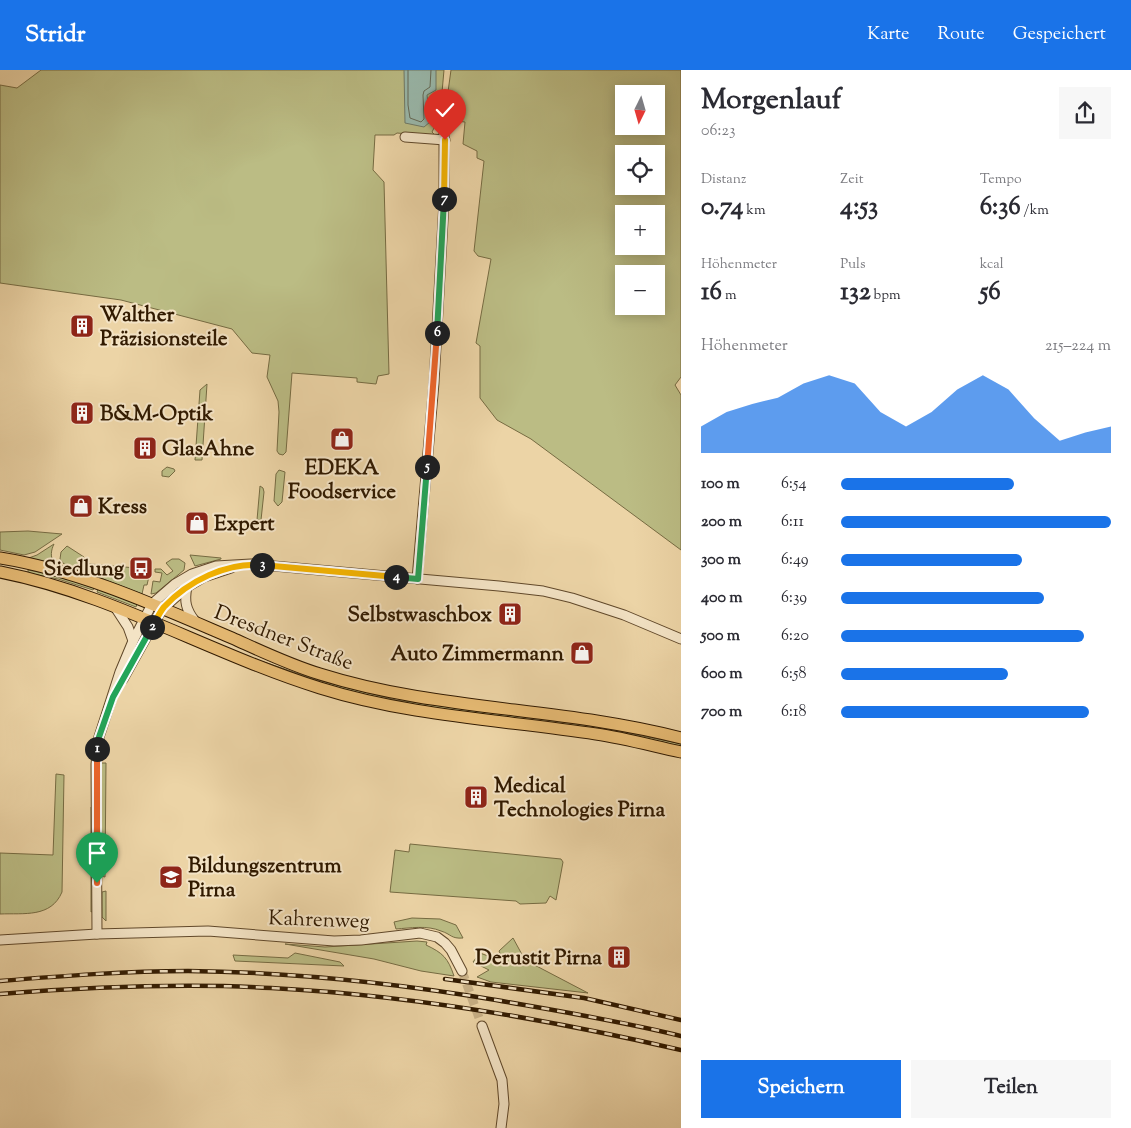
<!DOCTYPE html>
<html lang="de">
<meta charset="utf-8">
<style>
:root{--surface:#fff;--page:#f7f7f7;--text:#2b2b33;--muted:#7c7c81;--accent:#1a73e8}
body{margin:0;font-family:"Sorts Mill Goudy",serif;background:var(--page);color:var(--text);height:100vh;display:flex;flex-direction:column;font-size:19px;white-space:nowrap}
*{box-sizing:border-box;margin:0}
p{font-size:16px;color:var(--muted)}
.icon{flex:none;width:28px;height:28px;fill:none;stroke:currentColor;stroke-width:2;stroke-linecap:round;stroke-linejoin:round}
.map{position:relative;flex:1;overflow:hidden}
.details{display:flex;flex-direction:column;background:var(--surface);width:450px}
.details>*{flex:none}
.needle{width:32px;rotate:185deg}
.fabs{position:absolute;left:615px;top:15px;display:grid;gap:10px}
.fabs a{display:grid;place-items:center;width:50px;height:50px;border-radius:0px;background:var(--surface);box-shadow:0 2px 12px #0003;font-size:25px}
.pin{position:absolute;display:grid;place-items:center;width:42px;height:42px;color:#fff;margin:-51px -21px;border-radius:50% 50% 50% 0;rotate:-45deg;box-shadow:0 0 5px #0007}
.pin .icon{rotate:45deg}
.km{position:absolute;width:25px;height:25px;margin:-12px;border-radius:50%;background:#222;color:#fff;font-size:14px;line-height:25px;text-align:center}
.round{display:grid;place-items:center;flex:none;width:52px;height:52px;border-radius:0px;background:var(--page)}
.head{display:flex;align-items:center;justify-content:space-between;height:85px;padding:0 20px}
h1{font-size:28px;font-weight:700;line-height:38px}
.figures{display:grid;grid-template-columns:repeat(3,1fr);gap:8px;height:85px;padding:5px 20px}
.figures div{display:grid;align-content:center}
.figures b{font-size:25px;font-weight:700}
.figures small{font-size:14px;font-weight:400}
.figures p{font-size:14px}
.chart{height:140px;padding:10px 20px}
.chart p{display:flex;justify-content:space-between}
.chart svg{width:100%;height:90px;margin-top:5px;fill:var(--accent);opacity:.7}
.primary-button{display:flex;gap:10px;margin-top:auto;padding:10px 20px}
.primary-button a{flex:1;height:58px;border-radius:0px;background:var(--accent);color:#fff;font-size:20px;font-weight:700;line-height:58px;text-align:center}
.primary-button a+a{background:var(--page);color:var(--text)}
ul{padding:0 20px;list-style:none;font-size:16px}
li{display:grid;grid-template-columns:80px 60px 1fr;align-items:center;height:38px}
li i{height:12px;border-radius:6px;background:var(--accent)}
header{display:flex;align-items:center;gap:30px;box-sizing:border-box;height:70px;padding:0 25px;background:var(--accent);color:#fff}
header strong{font-size:24px}
nav{display:flex;gap:28px;margin-inline-start:auto;font-size:18px}
main{display:flex;flex:1;min-height:0}
.map>svg:first-child{display:block}
.green{fill:#bbbc84;stroke:#766b42;fill-rule:evenodd}
.water{fill:#99b8ab;stroke:#6f7967}
.lines{fill:none;stroke-linecap:round;stroke-linejoin:round}
.shore{stroke:#656956;stroke-width:1}
.minor-tunnel{stroke:#c7af85;stroke-width:9;stroke-dasharray:9 4.5;stroke-linecap:butt}
.minor-casing{stroke:#60482a;stroke-width:11}
.major-casing{stroke:#311a00;stroke-width:13}
.minor{stroke:#f3e3c5;stroke-width:9}
.major{stroke:#e6ba73;stroke-width:11}
.rail-casing{stroke:#311a00;stroke-width:4.5}
.rail{stroke:#f3e3c5;stroke-width:2.5;stroke-dasharray:8;stroke-linecap:butt}
.split-1-casing{stroke:#fff;stroke-width:10}
.split-2-casing{stroke:#fff;stroke-width:10}
.split-3-casing{stroke:#fff;stroke-width:10}
.split-4-casing{stroke:#fff;stroke-width:10}
.split-5-casing{stroke:#fff;stroke-width:10}
.split-6-casing{stroke:#fff;stroke-width:10}
.split-7-casing{stroke:#fff;stroke-width:10}
.split-8-casing{stroke:#fff;stroke-width:10}
.split-1{stroke:#f0652b;stroke-width:6}
.split-2{stroke:#22a559;stroke-width:6}
.split-3{stroke:#f5b400;stroke-width:6}
.split-4{stroke:#f5b400;stroke-width:6}
.split-5{stroke:#22a559;stroke-width:6}
.split-6{stroke:#f0652b;stroke-width:6}
.split-7{stroke:#22a559;stroke-width:6}
.split-8{stroke:#f5b400;stroke-width:6}
.labels{text-anchor:middle;stroke-width:4;stroke-linejoin:round;paint-order:stroke}
.poi-label{font-size:21px;font-weight:bold;fill:#311a00;stroke:#f3e3c5;text-anchor:start}
.street-label{font-size:21px;fill:#311a00;stroke:#f3e3c5}
</style>
<header>
<strong>Stridr</strong>
<nav><a>Karte</a><a>Route</a><a>Gespeichert</a></nav>
</header>
<main>
<div class="map">
<svg width="681" height="1058" viewBox="0 0 681 1058">
<rect width="100%" height="100%" fill="#ecd4a6"/>
<filter id="stains"><feTurbulence type="fractalNoise" baseFrequency=".004" numOctaves="4"/><feColorMatrix values="0 0 0 0 .2 0 0 0 0 .09 0 0 0 0 .02 0 0 0 .5 -.17"/></filter>
<radialGradient id="worn" r=".72"><stop offset=".6" stop-color="#630" stop-opacity="0"/><stop offset="1" stop-color="#630" stop-opacity=".3"/></radialGradient>
<g class="green">
<polygon points="41,0 444,0 440,45 432,47 435,56 432,62 434,64 432,66 397,63 394,65 375,65 373,100 384,112 389,304 378,306 376,314 357,312 357,308 292,303 286,382 283,385 279,384 277,381 279,342 278,331 267,307 270,285 252,283 232,259 121,230 0,213 0,15 17,18"/>
<path d="M451,0H681V307L675,315L681,325V480L531,369L497,350L480,328V276L476,273L491,189L478,186L474,181L484,91L477,88V81L463,74L465,52L447,50V29ZM624,24H656V56H624ZM624,84H656V116H624ZM624,144H656V176H624ZM624,204H656V236H624Z"/>
<polygon points="207,314 202,390 195,390 200,320"/>
<polygon points="167,397 174,399 175,401 169,407 162,406 162,401"/>
<polygon points="279,400 285,402 282,432 278,436 274,431 276,404"/>
<polygon points="260,416 263,418 264,422 261,450 257,450"/>
<polygon points="28,461 62,464 35,482 24,485 0,480 0,462"/>
<path d="M54,474C51,480 50,487 54,493L53,494L26,489L37,485Z"/>
<polygon points="67,476 84,487 85,491 90,494 136,498 136,500 142,501 143,498 149,499 150,502 147,515 144,515 142,524 64,494 60,489 61,482"/>
<polygon points="190,485 221,488 221,489 195,496"/>
<polygon points="172,489 179,489 185,493 184,500 156,523 151,524 153,511 160,512 162,503 155,502 155,499 161,499 167,505 173,501 166,493"/>
<polygon points="28,500 59,506 94,518 93,520 58,509 28,503"/>
<polygon points="98,519 137,534 136,537 97,522"/>
<path d="M264,592L317,610L396,630L598,657L677,673L681,674V677C586,653 489,650 393,631C349,622 305,609 262,594Z"/>
<polygon points="101,693 106,693 105,807 101,806"/>
<path d="M56,704L64,705L62,822C51,848 24,843 0,844V783L53,785Z"/>
<polygon points="91,737 92,737 93,841 91,842"/>
<polygon points="410,774 561,789 563,792 556,830 550,826 546,833 520,834 516,831 390,822 395,780 409,782"/>
<polygon points="106,821 106,851 102,847 102,822"/>
<path d="M412,848L440,849L456,855L463,868C451,869 451,864 441,861C427,855 410,858 396,859L394,852Z"/>
<polygon points="513,868 525,890 588,923 491,912 477,907 489,900 473,892 480,883 504,892 499,881"/>
<path d="M417,871L427,872L426,875C443,883 448,888 454,906L421,901L374,889L285,874L325,877Z"/>
<polygon points="295,883 340,892 344,896 235,891 233,885 288,888"/>
</g>
<polygon class="water" points="404,0 436,0 436,20 427,25 430,52 424,57 405,53"/>
<g class="lines">
<polyline class="shore" points="408,0 408,35 410,48 421,52 424,49 423,25 424,21 430,17 431,0"/>
<polyline class="minor-tunnel" points="462,901 482,956"/>
<g class="minor-casing">
<g id="minor">
<polyline points="405,67 445,70"/>
<polyline points="417,509 434,313 444,132 444,61"/>
<path d="M187,517C184,531 186,540 195,551"/>
<polyline points="115,537 128,557 133,571"/>
<polyline points="123,609 162,539 187,517 204,507 231,498"/>
<polyline points="97,864 96,694 99,667 120,602 133,571 152,534 175,514 192,504 216,496 251,494 499,516 543,521 572,528 624,545 681,569"/>
<polyline points="0,870 97,864 208,861 334,871 361,870 420,863 437,867 445,873 451,880 462,901"/>
<polyline points="482,956 502,1010 504,1034 501,1058"/>
</g>
</g>
<g class="major-casing">
<g id="major">
<path d="M0,488C81,501 157,536 232,568C261,581 290,595 320,604C437,641 562,637 681,668"/>
<path d="M0,502C112,524 211,584 320,618C409,646 504,650 596,664C624,668 653,676 681,682"/>
</g>
</g>
<use href="#minor" class="minor"/>
<use href="#major" class="major"/>
<g class="rail-casing">
<g id="rail">
<polyline points="445,909 584,928 681,950"/>
<path d="M0,911C62,906 126,901 188,901C291,902 394,913 496,930C558,941 620,951 681,966"/>
<path d="M0,924C90,917 181,913 271,918C409,925 547,949 681,980"/>
</g>
</g>
<use href="#rail" class="rail"/>
</g>
<g class="lines">
<g class="split-1-casing">
<polyline id="split-1" points="97,679 97,813"/>
</g>
<g class="split-2-casing">
<polyline id="split-2" points="97,679 99,667 113,627 152,557"/>
</g>
<g class="split-3-casing">
<path id="split-3" d="M152,557C156,551 159,543 164,537C188,511 227,492 262,495"/>
</g>
<g class="split-4-casing">
<polyline id="split-4" points="262,495 396,507"/>
</g>
<g class="split-5-casing">
<polyline id="split-5" points="396,507 418,509 427,397"/>
</g>
<g class="split-6-casing">
<polyline id="split-6" points="427,397 437,263"/>
</g>
<g class="split-7-casing">
<polyline id="split-7" points="437,263 444,129"/>
</g>
<g class="split-8-casing">
<polyline id="split-8" points="444,129 445,70"/>
</g>
<use href="#split-1" class="split-1"/>
<use href="#split-2" class="split-2"/>
<use href="#split-3" class="split-3"/>
<use href="#split-4" class="split-4"/>
<use href="#split-5" class="split-5"/>
<use href="#split-6" class="split-6"/>
<use href="#split-7" class="split-7"/>
<use href="#split-8" class="split-8"/>
</g>
<defs>
<g id="building-square" transform="scale(1.25)"><rect x="-9" y="-9" width="18" height="18" rx="4" fill="#8f2418" stroke="#f3e3c5"/><path d="M-4-6H4V6H1V3H-1V6H-4ZM-2.5-4.3h1.7v1.8h-1.7ZM.8-4.3h1.7v1.8H.8ZM-2.5-1h1.7V.8h-1.7ZM.8-1h1.7V.8H.8Z" fill="#fff"/></g>
<g id="shop-square" transform="scale(1.25)"><rect x="-9" y="-9" width="18" height="18" rx="4" fill="#8f2418" stroke="#f3e3c5"/><path d="M-5-2.5h2.3a2.7 3.5 0 0 1 5.4 0H5L5.5 6h-11ZM-1.5-2.5h3a1.5 2.3 0 0 0-3 0Z" fill="#fff"/></g>
<g id="bus-square" transform="scale(1.25)"><rect x="-9" y="-9" width="18" height="18" rx="4" fill="#8f2418" stroke="#f3e3c5"/><path d="M-5-6H5V4H4V6H2V4H-2V6H-4V4H-5ZM-3.5-4V0h7V-4ZM-3.5 1.2v1.5H-2V1.2ZM2 1.2v1.5H3.5V1.2Z" fill="#fff"/></g>
<g id="university-square" transform="scale(1.25)"><rect x="-9" y="-9" width="18" height="18" rx="4" fill="#8f2418" stroke="#f3e3c5"/><path d="M0-5L7-2L0 1L-7-2ZM-4 1L0 2.5L4 1V4Q0 6-4 4Z" fill="#fff"/></g>
</defs>
<g fill-rule="evenodd">
<use href="#building-square" x="82" y="256"/>
<use href="#building-square" x="82" y="343"/>
<use href="#shop-square" x="342" y="369"/>
<use href="#building-square" x="145" y="378"/>
<use href="#shop-square" x="81" y="436"/>
<use href="#shop-square" x="197" y="453"/>
<use href="#bus-square" x="141" y="498"/>
<use href="#building-square" x="510" y="544"/>
<use href="#shop-square" x="582" y="583"/>
<use href="#building-square" x="476" y="727"/>
<use href="#university-square" x="171" y="807"/>
<use href="#building-square" x="619" y="887"/>
</g>
<g class="labels">
<g class="poi-label">
<text x="100" y="251">Walther<tspan x="100" dy="24">Präzisionsteile</tspan></text>
<text x="100" y="350">B&amp;M-Optik</text>
<text x="162" y="385">GlasAhne</text>
<text x="342" y="404" text-anchor="middle">EDEKA<tspan x="342" dy="24">Foodservice</tspan></text>
<text x="98" y="443">Kress</text>
<text x="214" y="460">Expert</text>
<text x="124" y="505" text-anchor="end">Siedlung</text>
<text x="492" y="551" text-anchor="end">Selbstwaschbox</text>
<text x="564" y="590" text-anchor="end">Auto Zimmermann</text>
<text x="494" y="722">Medical<tspan x="494" dy="24">Technologies Pirna</tspan></text>
<text x="188" y="802">Bildungszentrum<tspan x="188" dy="24">Pirna</tspan></text>
<text x="602" y="894" text-anchor="end">Derustit Pirna</text>
</g>
<g class="street-label">
<text transform="translate(284 567) rotate(21)" y="7">Dresdner Straße</text>
<text transform="translate(319 849) rotate(2)" y="7">Kahrenweg</text>
</g>
</g>
<rect width="100%" height="100%" filter="url(#stains)"/>
<rect width="100%" height="100%" fill="url(#worn)"/>
</svg>
<div class="fabs">
<a><svg class="needle" viewBox="-14 -14 28 28"><path d="M0-13l5 13h-10z" fill="#e53935"/><path d="M0 13l5-13h-10z" fill="#7c7c81"/></svg></a>
<a><svg class="icon" aria-label="locate" viewBox="0 0 24 24"><circle cx="12" cy="12" r="6"/><path d="M12 2v4M12 18v4M2 12h4M18 12h4"/></svg></a>
<a>+</a>
<a>−</a>
</div>
<div class="pin" style="left:97px;top:813px;background:#1e9e55"><svg class="icon" aria-label="arrive" viewBox="0 0 24 24"><path d="M6 21V4h12l-3 4 3 4H6"/></svg></div>
<div class="pin" style="left:445px;top:70px;background:#d93025"><svg class="icon" aria-label="check" viewBox="0 0 24 24"><path d="M5 12l5 5 9-10"/></svg></div>
<b class="km" style="left:97px;top:679px">1</b>
<b class="km" style="left:152px;top:557px">2</b>
<b class="km" style="left:262px;top:495px">3</b>
<b class="km" style="left:396px;top:507px">4</b>
<b class="km" style="left:427px;top:397px">5</b>
<b class="km" style="left:437px;top:263px">6</b>
<b class="km" style="left:444px;top:129px">7</b>
</div>
<section class="details">
<div class="head"><div><h1>Morgenlauf</h1><p>06:23</p></div><a class="round"><svg class="icon" aria-label="share" viewBox="0 0 24 24"><path d="M12 15V3M7 8l5-5 5 5M5 13v7h14v-7"/></svg></a></div>
<div class="figures">
<div><p>Distanz</p><b>0.74<small> km</small></b></div>
<div><p>Zeit</p><b>4:53</b></div>
<div><p>Tempo</p><b>6:36<small> /km</small></b></div>
</div>
<div class="figures">
<div><p>Höhenmeter</p><b>16<small> m</small></b></div>
<div><p>Puls</p><b>132<small> bpm</small></b></div>
<div><p>kcal</p><b>56</b></div>
</div>
<div class="chart"><p><span>Höhenmeter</span>215–224 m</p>
<svg viewBox="0 0 160 44" preserveAspectRatio="none"><path d="M0 44V31L10 24L20 20L30 17L40 10L50 6L60 10L70 24L80 31L90 24L100 13L110 6L120 13L130 27L140 38L150 34L160 31V44z"/></svg>
</div>
<ul>
<li><b>100 m</b>6:54<i style="width:64%"></i></li>
<li><b>200 m</b>6:11<i style="width:100%"></i></li>
<li><b>300 m</b>6:49<i style="width:67%"></i></li>
<li><b>400 m</b>6:39<i style="width:75%"></i></li>
<li><b>500 m</b>6:20<i style="width:90%"></i></li>
<li><b>600 m</b>6:58<i style="width:62%"></i></li>
<li><b>700 m</b>6:18<i style="width:92%"></i></li>
</ul>
<div class="primary-button"><a>Speichern</a><a>Teilen</a></div>
</section>
</main>
